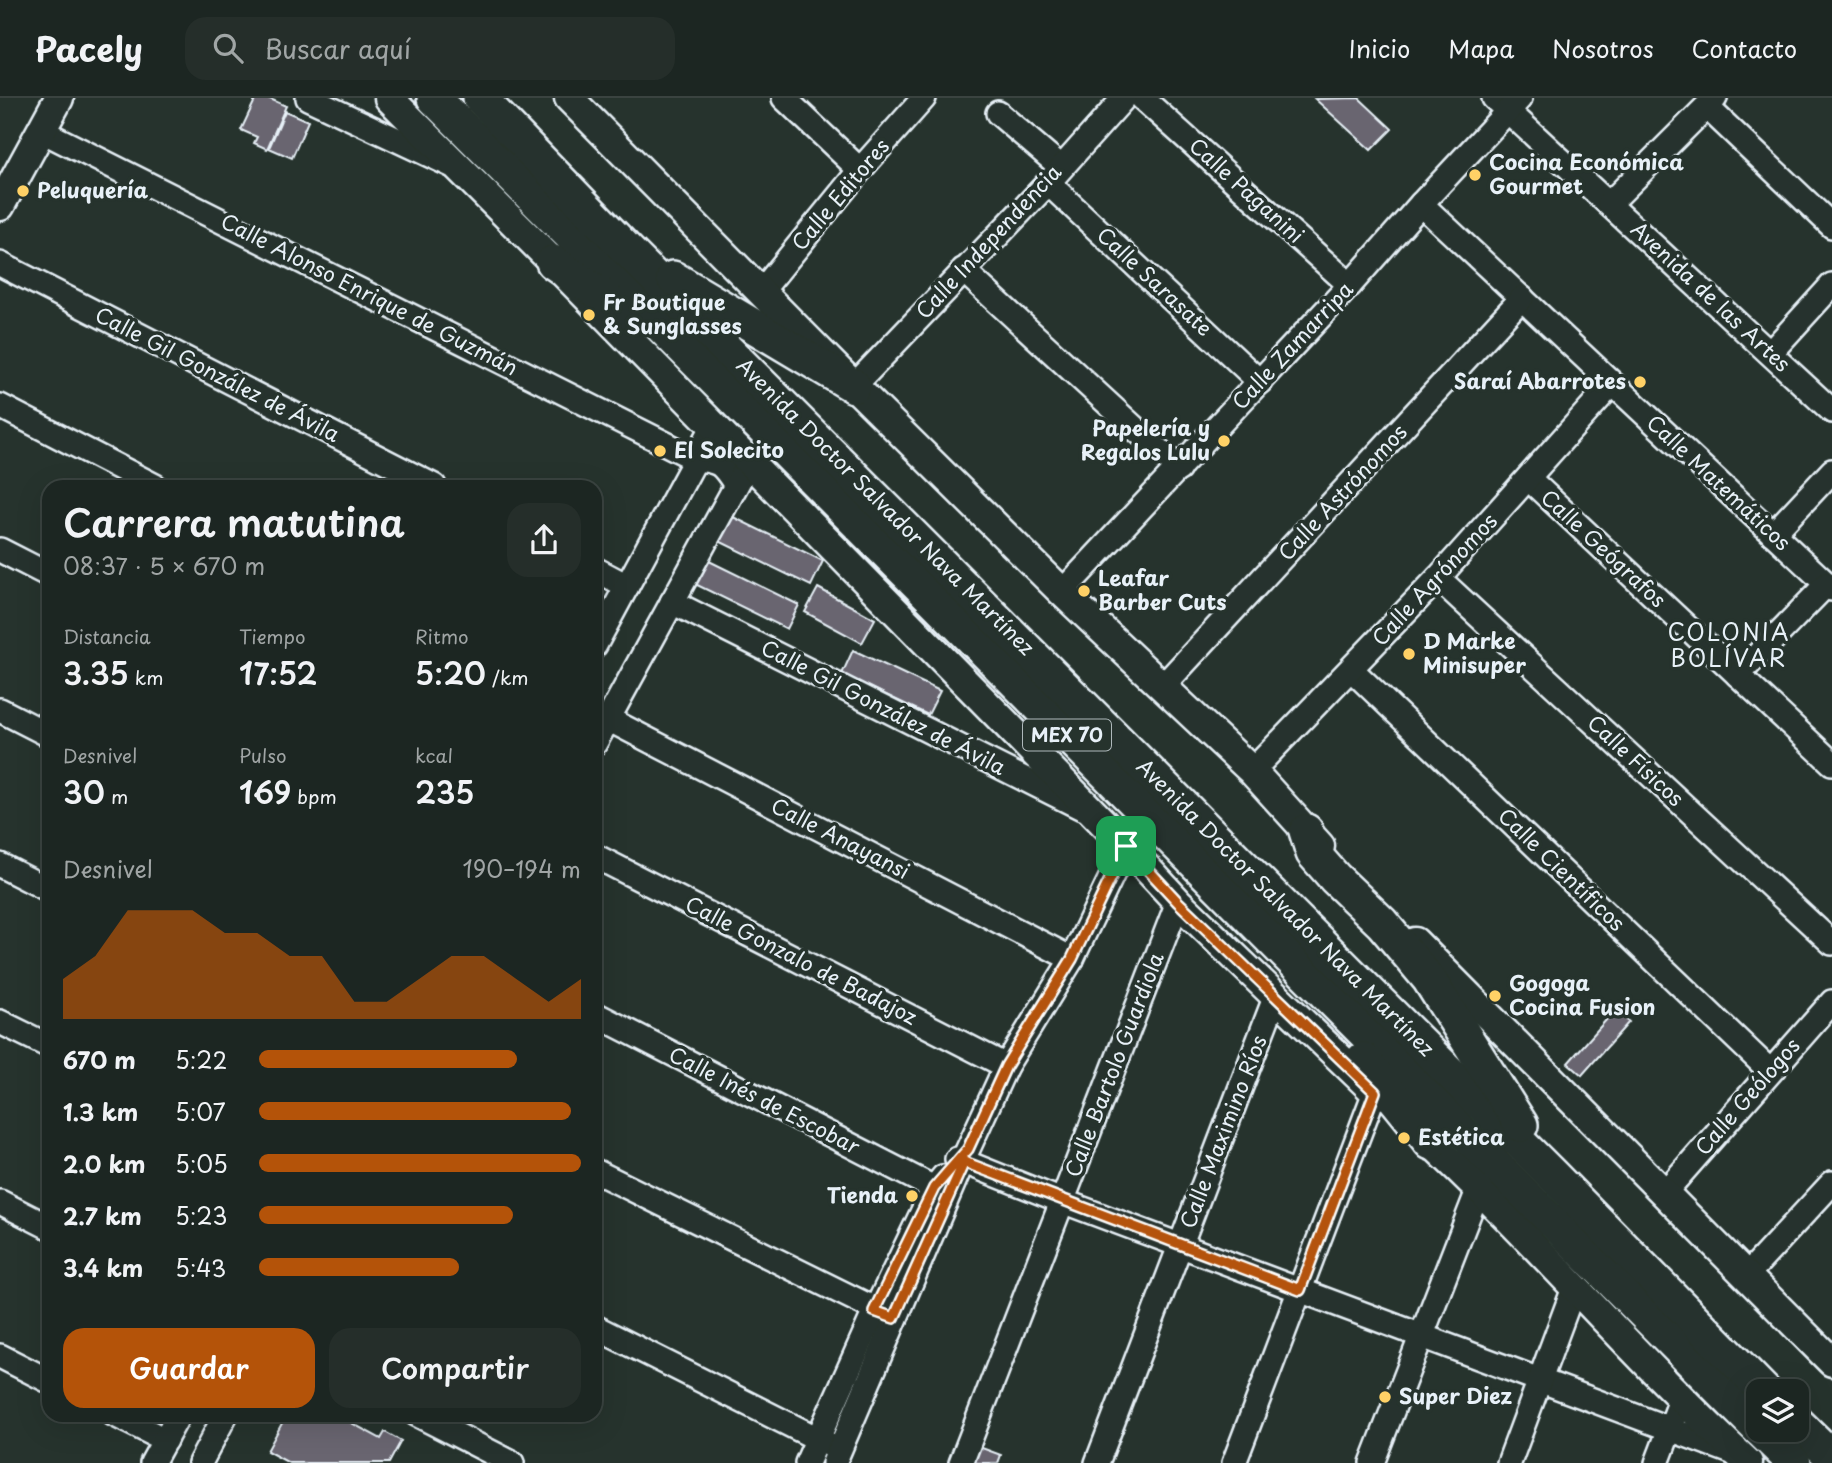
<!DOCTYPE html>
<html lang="es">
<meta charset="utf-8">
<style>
:root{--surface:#1c2622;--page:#252e2a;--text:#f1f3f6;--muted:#a0a5a5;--line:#3a4340;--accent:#b45309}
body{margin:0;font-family:"Playpen Sans",sans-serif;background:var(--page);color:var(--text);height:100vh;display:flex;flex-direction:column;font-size:26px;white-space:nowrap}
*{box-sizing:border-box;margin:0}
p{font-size:23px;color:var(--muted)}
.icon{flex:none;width:38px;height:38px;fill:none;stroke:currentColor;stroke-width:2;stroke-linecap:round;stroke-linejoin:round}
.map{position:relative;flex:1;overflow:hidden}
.drawer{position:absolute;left:42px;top:382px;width:560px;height:942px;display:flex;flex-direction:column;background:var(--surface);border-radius:21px;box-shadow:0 7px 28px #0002,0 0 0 2px var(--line)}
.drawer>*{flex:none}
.controls{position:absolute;left:1746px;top:1281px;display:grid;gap:14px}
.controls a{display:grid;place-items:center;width:63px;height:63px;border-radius:14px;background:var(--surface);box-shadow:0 7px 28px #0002,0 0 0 2px var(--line);font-size:35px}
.pin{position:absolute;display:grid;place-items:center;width:60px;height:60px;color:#fff;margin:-30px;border-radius:14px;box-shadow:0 4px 10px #0006}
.round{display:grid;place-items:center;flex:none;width:74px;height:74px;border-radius:21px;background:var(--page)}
.head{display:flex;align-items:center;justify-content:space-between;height:119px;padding:0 21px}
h1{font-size:38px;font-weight:600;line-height:52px}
.figures{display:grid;grid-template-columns:repeat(3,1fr);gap:10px;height:119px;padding:7px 21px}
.figures div{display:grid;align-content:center}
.figures b{font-size:30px;font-weight:600}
.figures small{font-size:19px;font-weight:400}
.figures p{font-size:19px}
.chart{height:196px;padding:14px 21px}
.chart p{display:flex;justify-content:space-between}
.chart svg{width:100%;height:126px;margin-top:7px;fill:var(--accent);opacity:.7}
.cta{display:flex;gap:14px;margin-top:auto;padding:14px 21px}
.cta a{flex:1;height:80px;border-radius:21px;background:var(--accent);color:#fff;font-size:28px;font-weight:600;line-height:80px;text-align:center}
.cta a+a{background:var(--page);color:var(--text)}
ul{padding:0 21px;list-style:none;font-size:23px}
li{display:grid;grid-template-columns:112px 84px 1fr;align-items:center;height:52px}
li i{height:18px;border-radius:9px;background:var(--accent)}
header{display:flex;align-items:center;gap:42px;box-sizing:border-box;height:98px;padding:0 35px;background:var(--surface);border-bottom:2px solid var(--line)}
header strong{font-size:33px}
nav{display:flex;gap:38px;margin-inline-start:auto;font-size:24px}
.search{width:490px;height:63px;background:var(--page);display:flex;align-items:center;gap:18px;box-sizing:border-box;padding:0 24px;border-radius:21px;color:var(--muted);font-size:26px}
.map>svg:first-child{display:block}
.building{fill:#696570;stroke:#e8f1f8;stroke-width:2}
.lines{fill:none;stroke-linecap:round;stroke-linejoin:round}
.minor-casing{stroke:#e8f1f8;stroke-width:28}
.major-casing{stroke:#e8f1f8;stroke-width:33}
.highway-casing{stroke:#e8f1f8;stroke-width:38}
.minor{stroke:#26332d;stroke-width:23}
.major{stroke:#26332d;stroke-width:28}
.highway{stroke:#26332d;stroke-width:33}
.route-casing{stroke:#fff;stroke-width:14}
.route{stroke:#b45309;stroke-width:9}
.poi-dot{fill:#ffd166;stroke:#26332d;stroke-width:2.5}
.labels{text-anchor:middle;stroke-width:7;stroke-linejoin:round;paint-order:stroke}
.shield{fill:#26332d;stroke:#aeb8bb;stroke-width:2}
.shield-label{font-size:19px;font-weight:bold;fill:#e8f1f8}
.poi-label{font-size:21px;font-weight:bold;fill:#e8f1f8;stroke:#26332d;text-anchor:start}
.street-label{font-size:21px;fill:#e8f1f8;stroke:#26332d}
.neighbourhood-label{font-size:23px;letter-spacing:2px;fill:#e8f1f8;stroke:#26332d}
</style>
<header>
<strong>Pacely</strong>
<div class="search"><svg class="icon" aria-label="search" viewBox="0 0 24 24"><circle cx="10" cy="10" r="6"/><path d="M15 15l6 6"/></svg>Buscar aquí</div>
<nav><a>Inicio</a><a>Mapa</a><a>Nosotros</a><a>Contacto</a></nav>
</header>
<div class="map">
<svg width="1832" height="1365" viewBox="0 0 1832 1365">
<rect width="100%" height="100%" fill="#26332d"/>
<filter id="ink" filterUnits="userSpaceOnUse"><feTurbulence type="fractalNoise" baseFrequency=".0143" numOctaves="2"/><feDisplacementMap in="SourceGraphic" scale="14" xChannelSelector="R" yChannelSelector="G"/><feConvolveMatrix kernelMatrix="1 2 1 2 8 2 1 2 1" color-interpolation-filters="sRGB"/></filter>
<g filter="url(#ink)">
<g class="building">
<polygon points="256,0 268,0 286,8 267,51 254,45 257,39 241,32"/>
<polygon points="1359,0 1392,31 1371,52 1315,1"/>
<polygon points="285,13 308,23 292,60 269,50"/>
<polygon points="729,417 823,463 811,488 717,442"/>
<polygon points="705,461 799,507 787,531 693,485"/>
<polygon points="818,490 875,521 862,545 805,514"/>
<polygon points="853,552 940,593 928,617 842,576"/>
<polygon points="1615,912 1629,924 1582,977 1568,965"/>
<polygon points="287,1316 335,1316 381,1341 385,1334 401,1343 389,1365 289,1365 267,1353"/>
<polygon points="971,1346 1001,1357 998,1365 964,1365"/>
</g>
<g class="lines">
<g class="minor-casing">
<g id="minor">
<polyline points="308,0 451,67"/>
<polyline points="784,0 860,72"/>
<polyline points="1142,0 1350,187"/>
<polyline points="1494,0 1832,313"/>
<polyline points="1707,9 1832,128"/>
<polyline points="998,15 1061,69"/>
<path d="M42,33L696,361C721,363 722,366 736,387"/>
<polyline points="1048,85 1260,284"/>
<polyline points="1421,106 1832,491"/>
<polyline points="1609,106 1715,0"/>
<polyline points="0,166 434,388"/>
<polyline points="963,172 1179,371"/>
<polyline points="760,195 860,72 924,0"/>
<polyline points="1770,255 1832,187"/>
<polyline points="854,288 1048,85 1124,0"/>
<polyline points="0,308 155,388"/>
<polyline points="1528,380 1832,665"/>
<polyline points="1773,436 1832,373"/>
<polyline points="0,452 49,477"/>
<polyline points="595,471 627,488"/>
<polyline points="1438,480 1832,845"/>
<polyline points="1062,494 1350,187 1421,106 1520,0"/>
<polyline points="672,504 1082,710"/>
<polyline points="595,547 713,329"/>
<polyline points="1352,572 1770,973"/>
<polyline points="1738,577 1827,486"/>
<polyline points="1163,588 1522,200"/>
<polyline points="0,612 49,637"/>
<polyline points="608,621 1072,861"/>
<polyline points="595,645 743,375"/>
<polyline points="1252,673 1438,480 1612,286"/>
<polyline points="595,758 1006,968"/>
<polyline points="0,767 49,792"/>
<polyline points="595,916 934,1090"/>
<polyline points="0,924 49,948"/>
<polyline points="957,1061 1062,1103 1734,1355"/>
<polyline points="595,1073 887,1217"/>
<polyline points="1665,1094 1832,904"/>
<polyline points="0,1104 49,1129"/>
<polyline points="1746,1178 1832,1085"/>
<polyline points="595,1229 830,1347"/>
<polyline points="0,1258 49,1283"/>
<polyline points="113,1316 165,1342"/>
<polyline points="416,1316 512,1365"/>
<polyline points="152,1365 179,1316"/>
<polyline points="200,1365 226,1316"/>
<polyline points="807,1365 875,1213 934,1090 943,1079"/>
<polyline points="834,1365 968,1051 1006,968 1072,861 1126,748"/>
<polyline points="961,1365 1178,804"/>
<polyline points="1097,1365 1275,900"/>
<polyline points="1234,1365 1375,994"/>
<polyline points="1372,1365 1479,1090"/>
<polyline points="1509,1365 1574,1190"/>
<polyline points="1657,1365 1682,1299"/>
</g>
</g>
<g class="major-casing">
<g id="major">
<polyline points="389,0 553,164 1126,748 1178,804 1378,997"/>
<polyline points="569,0 854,288 1062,494 1252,673 1320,748"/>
<polyline points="0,108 59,0"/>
<polyline points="1415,844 1832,1264"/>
<path d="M1416,1031C1532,1137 1633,1258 1748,1365"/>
</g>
</g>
<g class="highway-casing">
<g id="highway">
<polyline points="434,0 1759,1331"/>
<polyline points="480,0 628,153 1552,1077 1764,1293"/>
<polyline points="553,164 603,198 622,214"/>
<polyline points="673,180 854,288"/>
<polyline points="1306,733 1313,755 1335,780 1382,825 1429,881 1521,1027"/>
<polyline points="1363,961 1431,1045"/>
<polyline points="1797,1325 1832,1359"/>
<polyline points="1760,1332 1794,1365"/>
</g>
</g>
<use href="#minor" class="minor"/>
<use href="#major" class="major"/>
<use href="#highway" class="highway"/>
</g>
</g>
<g class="lines" filter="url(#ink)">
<g class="route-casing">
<polygon id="route" points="1126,748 1178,804 1375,994 1300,1192 964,1064 894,1220 874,1213 934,1090 968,1051 1006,968 1072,861"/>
</g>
<use href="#route" class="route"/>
</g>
<g class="poi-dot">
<circle cx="1475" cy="77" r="7"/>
<circle cx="23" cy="93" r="7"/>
<circle cx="589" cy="217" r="7"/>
<circle cx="1640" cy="284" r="7"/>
<circle cx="1224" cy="343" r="7"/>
<circle cx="660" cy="353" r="7"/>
<circle cx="1084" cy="493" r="7"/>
<circle cx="1409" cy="556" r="7"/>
<circle cx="1495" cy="898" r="7"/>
<circle cx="1404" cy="1040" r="7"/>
<circle cx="912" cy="1098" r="7"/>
<circle cx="1385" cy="1299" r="7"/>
</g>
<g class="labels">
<rect class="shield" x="1023" y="621.5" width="88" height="31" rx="5"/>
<g class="shield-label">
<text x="1067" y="644">MEX 70</text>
</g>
<g class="poi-label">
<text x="1489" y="72">Cocina Económica<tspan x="1489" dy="24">Gourmet</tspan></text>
<text x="37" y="100">Peluquería</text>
<text x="603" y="212">Fr Boutique<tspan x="603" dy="24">&amp; Sunglasses</tspan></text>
<text x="1626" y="291" text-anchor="end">Saraí Abarrotes</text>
<text x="1210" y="338" text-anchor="end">Papelería y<tspan x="1210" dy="24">Regalos Lulu</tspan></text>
<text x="674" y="360">El Solecito</text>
<text x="1098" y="488">Leafar<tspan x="1098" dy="24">Barber Cuts</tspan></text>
<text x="1423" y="551">D Marke<tspan x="1423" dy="24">Minisuper</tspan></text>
<text x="1509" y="893">Gogoga<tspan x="1509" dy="24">Cocina Fusion</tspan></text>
<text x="1418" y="1047">Estética</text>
<text x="898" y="1105" text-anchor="end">Tienda</text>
<text x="1399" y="1306">Super Diez</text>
</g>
<g class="street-label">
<text transform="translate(1246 93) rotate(42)" y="7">Calle Paganini</text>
<text transform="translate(841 97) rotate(-50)" y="7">Calle Editores</text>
<text transform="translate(989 144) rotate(-47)" y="7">Calle Independencia</text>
<text transform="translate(1154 184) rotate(43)" y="7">Calle Sarasate</text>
<text transform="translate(369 197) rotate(27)" y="7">Calle Alonso Enrique de Guzmán</text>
<text transform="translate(1710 199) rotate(43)" y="7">Avenida de las Artes</text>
<text transform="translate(1293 248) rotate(-47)" y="7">Calle Zamarripa</text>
<text transform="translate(217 277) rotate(27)" y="7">Calle Gil González de Ávila</text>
<text transform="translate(1718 385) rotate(43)" y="7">Calle Matemáticos</text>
<text transform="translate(1343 395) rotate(-47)" y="7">Calle Astrónomos</text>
<text transform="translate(885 409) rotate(45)" y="7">Avenida Doctor Salvador Nava Martínez</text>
<text transform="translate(1603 451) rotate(43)" y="7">Calle Geógrafos</text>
<text transform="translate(1435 482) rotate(-47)" y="7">Calle Agrónomos</text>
<text transform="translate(883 610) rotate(27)" y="7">Calle Gil González de Ávila</text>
<text transform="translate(1635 663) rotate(43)" y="7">Calle Físicos</text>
<text transform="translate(840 741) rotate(27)" y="7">Calle Anayansi</text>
<text transform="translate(1561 772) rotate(44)" y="7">Calle Científicos</text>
<text transform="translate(1285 810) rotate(45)" y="7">Avenida Doctor Salvador Nava Martínez</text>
<text transform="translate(801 863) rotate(27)" y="7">Calle Gonzalo de Badajoz</text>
<text transform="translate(1115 967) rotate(-69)" y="7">Calle Bartolo Guardiola</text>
<text transform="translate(1748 999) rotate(-49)" y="7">Calle Geólogos</text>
<text transform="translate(764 1003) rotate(27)" y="7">Calle Inés de Escobar</text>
<text transform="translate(1224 1034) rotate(-69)" y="7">Calle Maximino Ríos</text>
</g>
<g class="neighbourhood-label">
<text x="1729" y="543">COLONIA<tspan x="1729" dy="26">BOLÍVAR</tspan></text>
</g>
</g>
</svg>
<div class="controls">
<a><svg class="icon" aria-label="layers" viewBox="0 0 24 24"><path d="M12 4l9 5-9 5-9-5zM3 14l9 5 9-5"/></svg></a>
</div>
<div class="pin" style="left:1126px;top:748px;background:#1e9e55"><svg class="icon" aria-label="arrive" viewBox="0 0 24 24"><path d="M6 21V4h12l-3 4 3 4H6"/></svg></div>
<section class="drawer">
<div class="head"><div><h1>Carrera matutina</h1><p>08:37 · 5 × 670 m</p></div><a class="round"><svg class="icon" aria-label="share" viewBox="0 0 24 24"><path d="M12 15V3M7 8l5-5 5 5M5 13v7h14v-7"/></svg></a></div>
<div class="figures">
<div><p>Distancia</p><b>3.35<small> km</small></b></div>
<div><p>Tiempo</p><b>17:52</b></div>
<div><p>Ritmo</p><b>5:20<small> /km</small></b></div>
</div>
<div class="figures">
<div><p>Desnivel</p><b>30<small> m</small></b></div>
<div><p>Pulso</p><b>169<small> bpm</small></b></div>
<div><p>kcal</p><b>235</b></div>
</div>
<div class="chart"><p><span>Desnivel</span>190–194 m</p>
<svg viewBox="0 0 160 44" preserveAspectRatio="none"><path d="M0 44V30L10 22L20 6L30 6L40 6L50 14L60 14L70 22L80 22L90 38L100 38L110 30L120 22L130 22L140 30L150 38L160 30V44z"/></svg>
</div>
<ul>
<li><b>670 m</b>5:22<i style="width:80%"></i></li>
<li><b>1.3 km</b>5:07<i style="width:97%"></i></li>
<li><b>2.0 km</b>5:05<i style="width:100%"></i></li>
<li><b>2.7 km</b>5:23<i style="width:79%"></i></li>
<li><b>3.4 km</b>5:43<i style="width:62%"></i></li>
</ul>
<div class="cta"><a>Guardar</a><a>Compartir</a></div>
</section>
</div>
